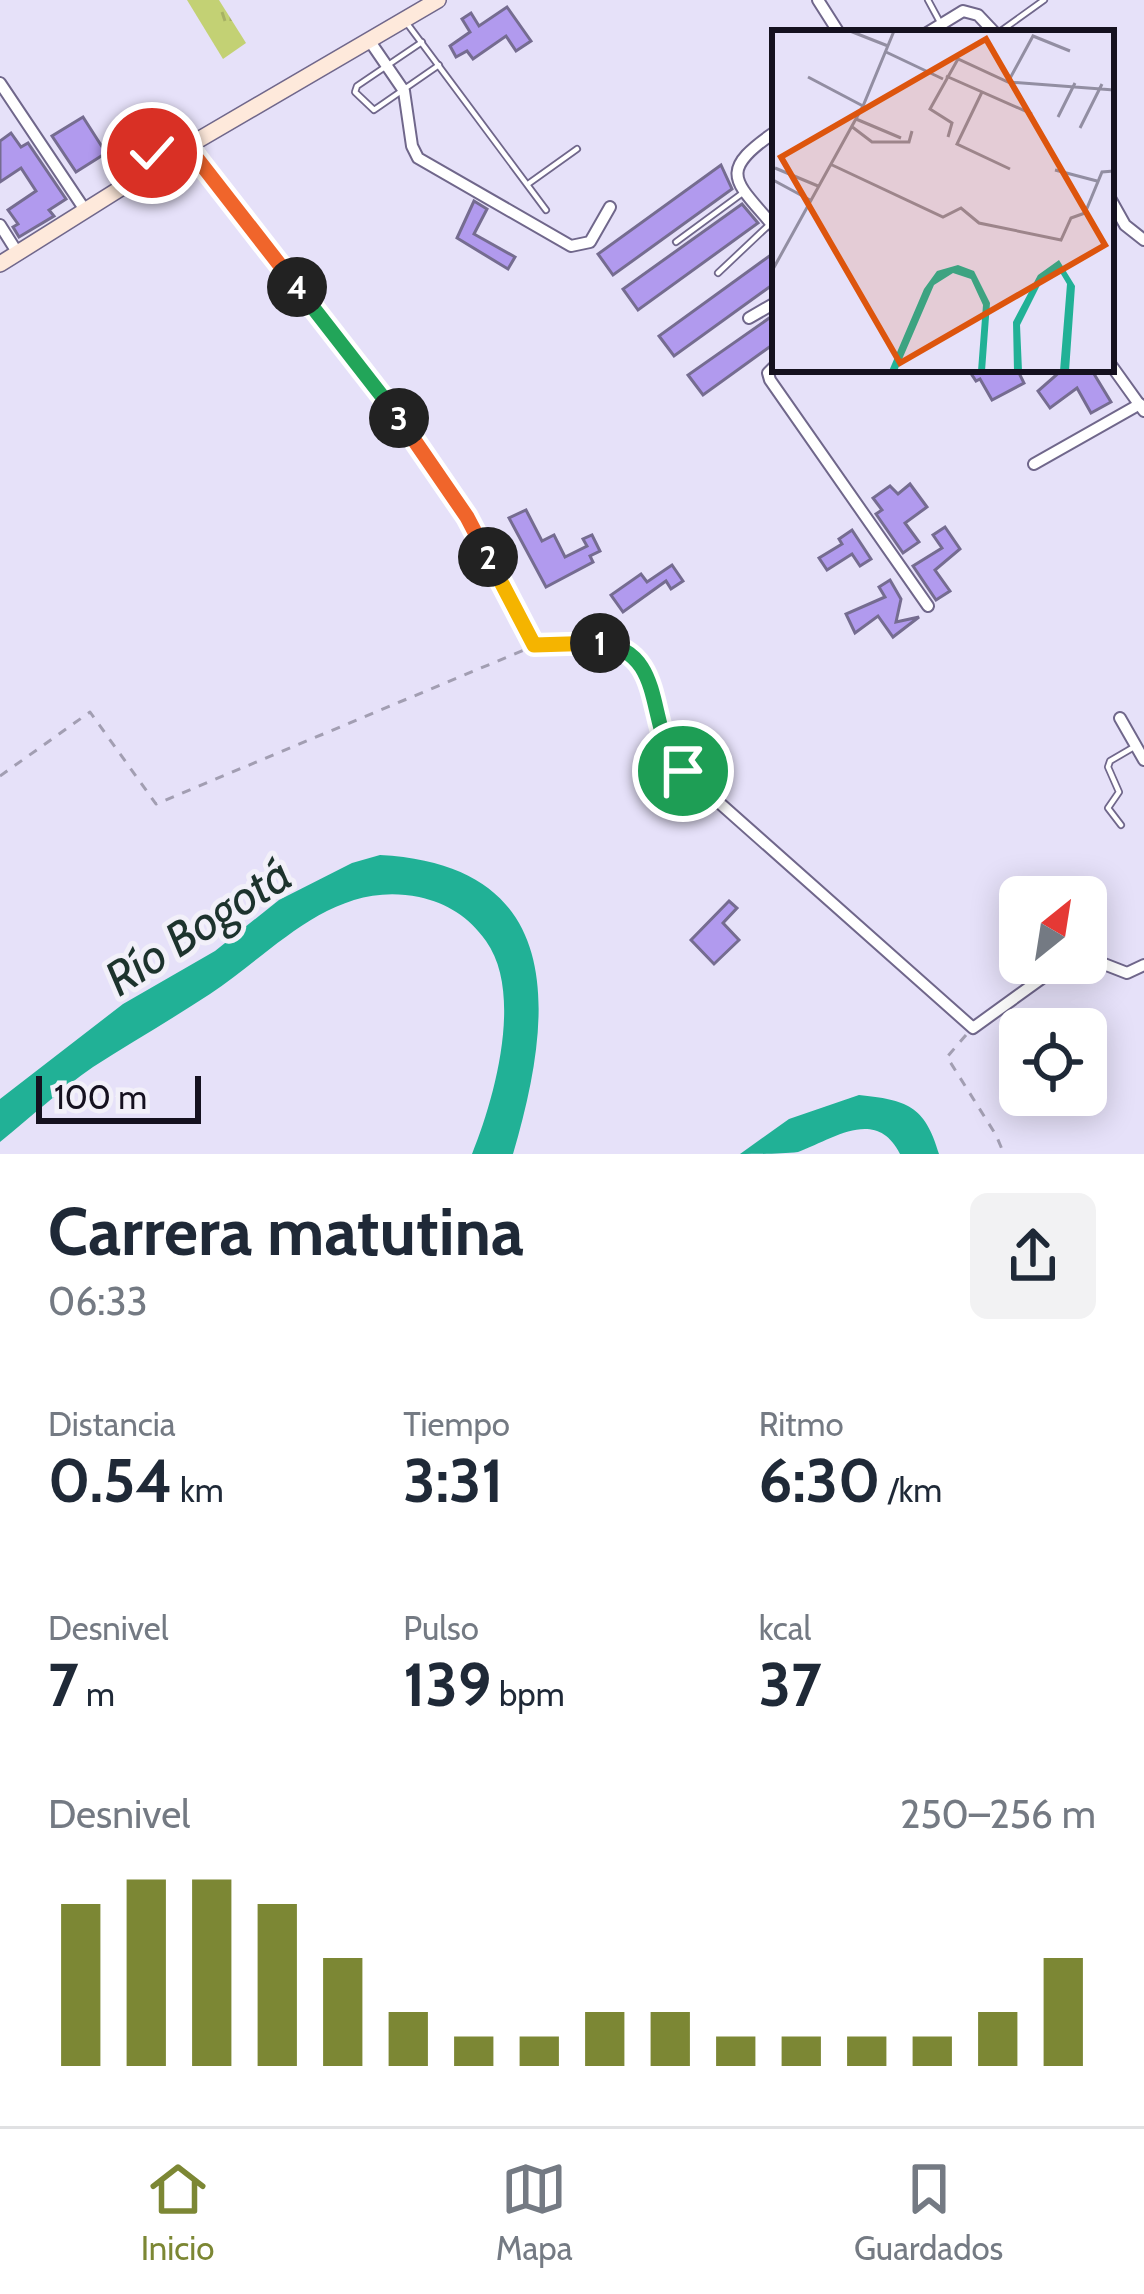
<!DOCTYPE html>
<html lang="es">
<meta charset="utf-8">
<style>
:root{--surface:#fff;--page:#f2f2f3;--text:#1f2937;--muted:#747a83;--line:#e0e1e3;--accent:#7c8734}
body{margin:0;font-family:Cabin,sans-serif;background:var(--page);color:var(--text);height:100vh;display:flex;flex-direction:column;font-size:45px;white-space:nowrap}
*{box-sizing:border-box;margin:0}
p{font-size:39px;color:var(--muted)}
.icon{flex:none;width:66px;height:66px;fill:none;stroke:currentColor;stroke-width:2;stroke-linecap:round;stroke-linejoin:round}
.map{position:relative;height:1154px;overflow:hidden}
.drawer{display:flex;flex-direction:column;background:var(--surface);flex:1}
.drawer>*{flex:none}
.needle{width:78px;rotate:30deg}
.controls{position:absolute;left:999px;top:876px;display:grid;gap:24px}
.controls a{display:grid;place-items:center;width:108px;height:108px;border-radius:18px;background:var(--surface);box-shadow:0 6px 30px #0003;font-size:60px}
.scale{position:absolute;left:36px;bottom:30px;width:165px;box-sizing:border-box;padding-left:12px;border:6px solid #15111f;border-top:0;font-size:33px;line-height:42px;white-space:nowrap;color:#15111f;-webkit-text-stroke:9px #f2f0f9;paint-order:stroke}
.pin{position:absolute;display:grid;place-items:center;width:102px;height:102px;color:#fff;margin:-51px;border:6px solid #fff;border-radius:50%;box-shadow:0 3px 12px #0007}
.km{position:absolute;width:60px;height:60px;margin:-30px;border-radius:50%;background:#222;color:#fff;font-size:33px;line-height:60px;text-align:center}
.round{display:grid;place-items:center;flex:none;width:126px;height:126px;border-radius:18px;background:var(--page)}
.headline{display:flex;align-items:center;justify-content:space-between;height:204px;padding:0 48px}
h1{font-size:66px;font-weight:800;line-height:90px}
.figures{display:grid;grid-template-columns:repeat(3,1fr);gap:18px;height:204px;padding:12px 48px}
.figures div{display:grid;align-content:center}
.figures b{font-size:60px;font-weight:800}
.figures small{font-size:33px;font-weight:400}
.figures p{font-size:33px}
.chart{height:336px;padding:24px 48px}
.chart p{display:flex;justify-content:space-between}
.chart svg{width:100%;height:216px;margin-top:12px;stroke:var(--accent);stroke-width:6}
.tab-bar{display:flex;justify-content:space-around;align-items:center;height:168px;border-top:3px solid var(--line);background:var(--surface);font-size:33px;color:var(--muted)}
.tab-bar a{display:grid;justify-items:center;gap:6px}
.tab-bar .active{color:var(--accent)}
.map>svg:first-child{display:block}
.park{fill:url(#park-tufts)}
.water{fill:#21b196}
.building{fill:#b19aee;stroke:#756c90;stroke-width:3}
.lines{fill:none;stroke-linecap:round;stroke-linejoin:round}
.lane-casing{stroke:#70678b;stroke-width:8}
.street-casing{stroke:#70678b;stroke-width:14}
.secondary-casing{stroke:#70678b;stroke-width:18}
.path{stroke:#a29eb2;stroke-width:3;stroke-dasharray:9 9;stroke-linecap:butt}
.lane{stroke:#fff;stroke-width:4.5}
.street{stroke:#fff;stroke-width:10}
.secondary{stroke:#fee9db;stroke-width:15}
.split-1-casing{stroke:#fff;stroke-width:24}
.split-2-casing{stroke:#fff;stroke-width:24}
.split-3-casing{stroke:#fff;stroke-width:24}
.split-4-casing{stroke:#fff;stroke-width:24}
.split-5-casing{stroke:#fff;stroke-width:24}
.split-6-casing{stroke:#fff;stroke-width:24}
.split-1{stroke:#22a559;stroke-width:15}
.split-2{stroke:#f5b400;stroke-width:15}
.split-3{stroke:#f0652b;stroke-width:15}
.split-4{stroke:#22a559;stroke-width:15}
.split-5{stroke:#f0652b;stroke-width:15}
.split-6{stroke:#f5b400;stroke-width:15}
.labels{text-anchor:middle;stroke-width:10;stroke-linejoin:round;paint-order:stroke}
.water-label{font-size:48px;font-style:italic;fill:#1d332d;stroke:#f2f0f9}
.inset-road{fill:none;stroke:#928ea2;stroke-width:3}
.view{fill:#dd550d;fill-opacity:0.15;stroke:#dd550d;stroke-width:6}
.inset-edge{fill:none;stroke:#15111f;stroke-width:6}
</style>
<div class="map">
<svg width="1144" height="1154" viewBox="0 0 1144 1154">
<defs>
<pattern id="park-tufts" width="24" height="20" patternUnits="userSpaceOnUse" patternTransform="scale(3)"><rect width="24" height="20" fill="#c3d174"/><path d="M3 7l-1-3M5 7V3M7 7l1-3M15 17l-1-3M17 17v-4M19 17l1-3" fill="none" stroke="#a7b264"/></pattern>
</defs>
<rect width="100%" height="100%" fill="#e6e1f9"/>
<polygon class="park" points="187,0 219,0 246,43 223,59"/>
<g class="water">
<path d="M380,855C568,865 554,1015 513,1154H472C494,1100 524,994 486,941C469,917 447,903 419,897C333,879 275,951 210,994C172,1019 132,1042 93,1067C61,1089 31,1117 0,1142V1099L123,1004L215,951L279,900L352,863Z"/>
<path d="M859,1095C906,1100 925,1105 939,1154H900C876,1106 832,1140 798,1152C782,1154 758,1154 740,1154L789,1119Z"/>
</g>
<g class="building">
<polygon points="507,7 531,41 516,51 506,36 473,59 467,51 456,57 450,46 470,32 462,19 471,13 479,26"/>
<polygon points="83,117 106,153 76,172 52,136"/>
<polygon points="11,133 21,147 28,143 66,199 49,210 54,216 19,237 13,227 18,224 8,210 36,191 21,168 0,182 0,141"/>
<polygon points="721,165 732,189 613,275 598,254"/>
<polygon points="474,201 487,209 474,234 515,257 508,269 457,238"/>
<polygon points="742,204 758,223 638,310 623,289"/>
<polygon points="775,252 775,283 674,356 659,336"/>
<polygon points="775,314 775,343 703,395 688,375"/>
<polygon points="968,369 1017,369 1024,383 992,400 980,379 976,381"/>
<polygon points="1063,369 1091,369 1111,402 1091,413 1077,388 1050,408 1038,391"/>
<polygon points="910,484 927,507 905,523 919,542 903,553 876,514 882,510 873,498 890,486 898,494"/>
<polygon points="526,510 542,541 554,535 565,557 587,546 583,539 592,535 600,551 590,556 593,562 546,587 509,518"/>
<polygon points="945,527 960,549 935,570 950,591 936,600 913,566 942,548 933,535"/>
<polygon points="852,530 871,559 860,566 852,554 827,570 819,558 842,544 839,539"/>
<polygon points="672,565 683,581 671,589 666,581 623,612 611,595 641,574 647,582"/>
<polygon points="890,580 901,599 896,622 919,617 893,637 878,616 855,633 846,614 885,597 879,587"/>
<polygon points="729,901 737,908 723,923 739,940 714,964 691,940"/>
</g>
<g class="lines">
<g class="lane-casing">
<g id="lane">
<polyline points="928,0 941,24"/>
<polyline points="406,22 546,210"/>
<polyline points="998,33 1044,0"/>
<polyline points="422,42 357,86 355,92 374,110 439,65"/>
<polyline points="139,113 133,123 155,158"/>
<polyline points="528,184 577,149"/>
<polyline points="676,242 744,192"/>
<polyline points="718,273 771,223"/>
<polyline points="1121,825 1108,808 1119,792 1108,767 1110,761 1134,747"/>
</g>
</g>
<g class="street-casing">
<g id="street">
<polyline points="818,0 839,33"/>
<polyline points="927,33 963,11 978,15 995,33"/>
<polyline points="369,40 404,91 412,146 418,158 571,246 590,242 610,207"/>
<polyline points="0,83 85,210"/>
<path d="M775,132C715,173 736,181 775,228"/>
<polyline points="188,146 423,448 467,517 534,645 591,642 624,647 632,653 651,687 670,759 973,1028 1063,963"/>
<polyline points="1111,200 1125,225 1144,240"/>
<polyline points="0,225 17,252"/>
<polyline points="749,318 775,303"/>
<polyline points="1111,365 1144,411"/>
<polyline points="775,366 768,373 770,380 928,606"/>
<polyline points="1034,464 1140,404"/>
<polyline points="1120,718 1144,760"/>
<polyline points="1086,957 1127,973 1144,965"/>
</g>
</g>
<g class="secondary-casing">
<polyline id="secondary" points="0,264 188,146 438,0"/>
</g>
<g class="path">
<polyline points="0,776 90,712 156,804 524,650"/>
<polyline points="966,1035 947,1057 996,1135 1004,1154"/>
</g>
<use href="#lane" class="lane"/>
<use href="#street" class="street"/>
<use href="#secondary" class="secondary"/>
</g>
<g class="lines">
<g class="split-1-casing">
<path id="split-1" d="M600,643C671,652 643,733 683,771"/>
</g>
<g class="split-2-casing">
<polyline id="split-2" points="488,557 534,645 600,643"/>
</g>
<g class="split-3-casing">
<polyline id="split-3" points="399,418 467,517 488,557"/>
</g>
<g class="split-4-casing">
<polyline id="split-4" points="297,287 399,418"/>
</g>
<g class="split-5-casing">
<polyline id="split-5" points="195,156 297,287"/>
</g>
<g class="split-6-casing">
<polyline id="split-6" points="152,153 159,165 188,146 195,156"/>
</g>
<use href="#split-1" class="split-1"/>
<use href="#split-2" class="split-2"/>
<use href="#split-3" class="split-3"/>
<use href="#split-4" class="split-4"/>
<use href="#split-5" class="split-5"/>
<use href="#split-6" class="split-6"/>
</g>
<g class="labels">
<g class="water-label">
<text transform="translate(198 926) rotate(-33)" y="17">Río Bogotá</text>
</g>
</g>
<g transform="translate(772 30)">
<rect width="342" height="342" fill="#e6e1f9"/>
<path d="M287,230L303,256L297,341H288L295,254L286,239L270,251L248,295L250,341H242L241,292L266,245ZM186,235L202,241L218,273L213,341H206L211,275L199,249L181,243L162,255L125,341H117L152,259L165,241Z" fill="#21b196"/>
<path class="inset-road" d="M78,1L116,16M114,22L171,49M174,46L260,84M36,47L91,76M236,52L261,6L298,21M210,62L185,114L238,139M286,87L303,53M84,89L129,108M79,96L100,112H137L140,101M308,98L330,54M176,107L180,93L158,79L186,29L236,52L342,60M58,134L171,187L189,178L207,193L289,210L299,188L313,183L330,142L342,141M3,138L46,156M283,140L325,151M1,150L38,170M0,241L91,76L122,1"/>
<path class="view" d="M214,9L333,215L128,333L9,127Z"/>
<rect width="342" height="342" class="inset-edge"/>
</g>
</svg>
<div class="controls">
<a><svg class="needle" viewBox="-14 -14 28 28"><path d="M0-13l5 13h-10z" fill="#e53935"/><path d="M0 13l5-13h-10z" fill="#747a83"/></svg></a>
<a><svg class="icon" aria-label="locate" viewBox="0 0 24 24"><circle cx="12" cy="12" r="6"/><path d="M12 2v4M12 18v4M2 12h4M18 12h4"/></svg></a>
</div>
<div class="scale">100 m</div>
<div class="pin" style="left:683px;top:771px;background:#1e9e55"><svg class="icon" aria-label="arrive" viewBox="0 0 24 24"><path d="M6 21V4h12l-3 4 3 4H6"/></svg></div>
<div class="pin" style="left:152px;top:153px;background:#d93025"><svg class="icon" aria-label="check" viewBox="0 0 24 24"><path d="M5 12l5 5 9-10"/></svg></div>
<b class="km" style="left:600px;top:643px">1</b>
<b class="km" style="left:488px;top:557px">2</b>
<b class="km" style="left:399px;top:418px">3</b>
<b class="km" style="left:297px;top:287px">4</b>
</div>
<section class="drawer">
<div class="headline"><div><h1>Carrera matutina</h1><p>06:33</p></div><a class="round"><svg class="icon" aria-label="share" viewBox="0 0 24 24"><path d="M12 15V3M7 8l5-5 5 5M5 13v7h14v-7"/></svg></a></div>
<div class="figures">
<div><p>Distancia</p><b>0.54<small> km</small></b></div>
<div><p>Tiempo</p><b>3:31</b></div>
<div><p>Ritmo</p><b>6:30<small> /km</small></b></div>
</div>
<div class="figures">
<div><p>Desnivel</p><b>7<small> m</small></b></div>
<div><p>Pulso</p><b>139<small> bpm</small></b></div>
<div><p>kcal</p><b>37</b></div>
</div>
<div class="chart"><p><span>Desnivel</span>250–256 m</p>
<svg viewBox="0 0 160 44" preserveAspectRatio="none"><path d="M5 44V11M15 44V6M25 44V6M35 44V11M45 44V22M55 44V33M65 44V38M75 44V38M85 44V33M95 44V33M105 44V38M115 44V38M125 44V38M135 44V38M145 44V33M155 44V22"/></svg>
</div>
</section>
<nav class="tab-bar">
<a class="active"><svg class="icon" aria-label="home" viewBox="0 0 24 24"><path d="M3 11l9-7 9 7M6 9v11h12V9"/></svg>Inicio</a>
<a><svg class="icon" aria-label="map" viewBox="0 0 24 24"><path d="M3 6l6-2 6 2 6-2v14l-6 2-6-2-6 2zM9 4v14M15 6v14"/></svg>Mapa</a>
<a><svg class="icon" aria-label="saved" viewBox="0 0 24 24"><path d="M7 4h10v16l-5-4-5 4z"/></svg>Guardados</a>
</nav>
